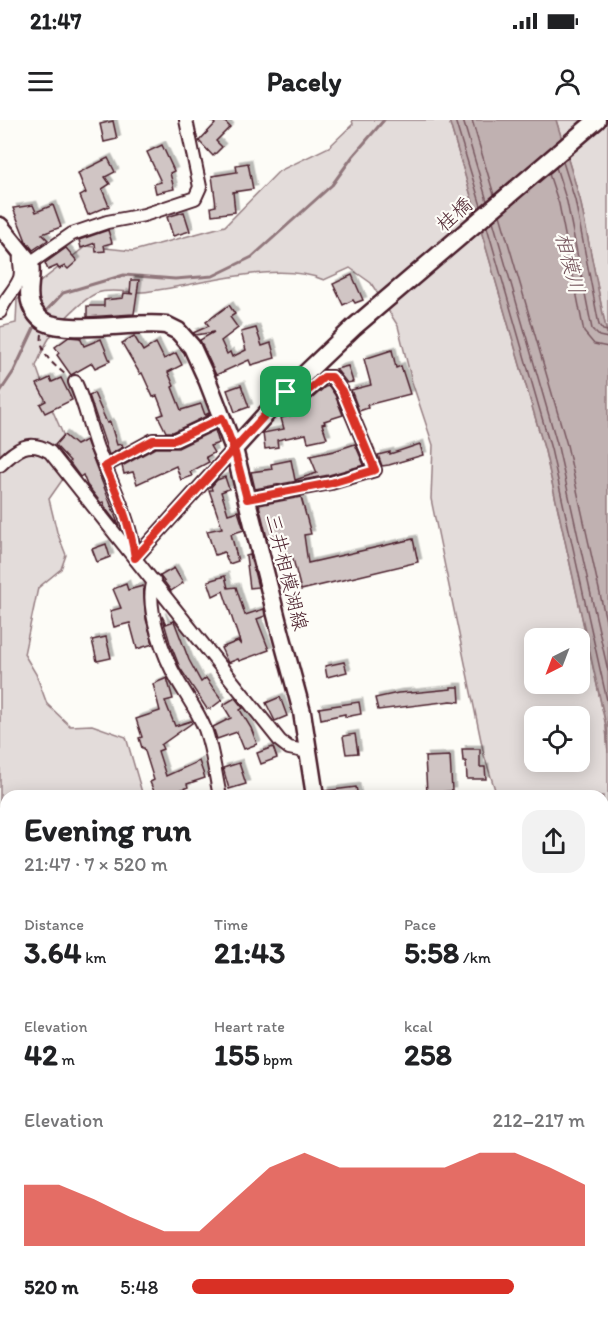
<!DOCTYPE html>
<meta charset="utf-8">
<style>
:root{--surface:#fff;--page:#f2f2f2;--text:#202124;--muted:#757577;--accent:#d93025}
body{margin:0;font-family:Itim,"Klee One",sans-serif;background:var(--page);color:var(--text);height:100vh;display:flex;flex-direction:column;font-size:22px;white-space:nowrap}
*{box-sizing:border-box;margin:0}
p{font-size:20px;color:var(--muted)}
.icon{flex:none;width:33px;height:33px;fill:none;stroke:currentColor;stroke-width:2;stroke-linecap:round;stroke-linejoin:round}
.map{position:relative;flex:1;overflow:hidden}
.sheet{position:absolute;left:0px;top:670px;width:609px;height:532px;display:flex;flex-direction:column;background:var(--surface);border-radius:18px 18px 0 0;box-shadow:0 3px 15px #0003}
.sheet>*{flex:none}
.needle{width:39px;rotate:222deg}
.buttons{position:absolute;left:524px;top:508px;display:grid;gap:12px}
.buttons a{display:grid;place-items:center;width:66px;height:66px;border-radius:12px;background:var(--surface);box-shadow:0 3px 15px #0003;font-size:30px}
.pin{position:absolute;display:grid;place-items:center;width:51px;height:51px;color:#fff;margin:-26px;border-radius:12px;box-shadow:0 3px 9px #0006}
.round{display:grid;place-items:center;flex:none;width:63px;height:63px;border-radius:18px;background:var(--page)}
.summary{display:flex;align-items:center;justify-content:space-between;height:102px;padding:0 24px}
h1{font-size:33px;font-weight:800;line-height:45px}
.stats{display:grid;grid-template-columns:repeat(3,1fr);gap:9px;height:102px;padding:6px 24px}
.stats div{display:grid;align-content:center}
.stats b{font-size:30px;font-weight:800}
.stats small{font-size:16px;font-weight:400}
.stats p{font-size:16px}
.chart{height:168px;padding:12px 24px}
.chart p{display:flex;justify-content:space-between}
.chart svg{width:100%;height:108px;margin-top:6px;fill:var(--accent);opacity:.7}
ul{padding:0 24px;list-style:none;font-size:20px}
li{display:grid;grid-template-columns:96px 72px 1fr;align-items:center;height:45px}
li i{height:15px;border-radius:8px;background:var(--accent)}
.status{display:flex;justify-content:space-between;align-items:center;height:42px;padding:0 30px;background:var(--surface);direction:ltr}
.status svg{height:16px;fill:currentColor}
header{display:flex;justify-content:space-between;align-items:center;height:78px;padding:0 24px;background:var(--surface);font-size:27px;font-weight:800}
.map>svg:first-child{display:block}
.green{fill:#e3dcda;stroke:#967e82;stroke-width:1.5;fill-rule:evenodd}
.water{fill:#c0b1b1;stroke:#91777b;stroke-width:1.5}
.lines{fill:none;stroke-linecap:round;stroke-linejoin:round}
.shore{stroke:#795961;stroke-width:1.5}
.stream{stroke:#91777b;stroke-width:3}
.building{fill:#d0c5c4;stroke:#4a1f2b;stroke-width:1.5;filter:url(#shadow)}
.minor-casing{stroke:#4a1f2b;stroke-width:16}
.major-casing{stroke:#4a1f2b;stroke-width:21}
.path{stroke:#4a1f2b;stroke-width:2;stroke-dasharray:6 4.5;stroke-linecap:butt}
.minor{stroke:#fdfcf7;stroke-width:12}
.major{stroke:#fdfcf7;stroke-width:16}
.route-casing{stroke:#fff;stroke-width:12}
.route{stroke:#d93025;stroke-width:8}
.labels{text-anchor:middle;stroke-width:4.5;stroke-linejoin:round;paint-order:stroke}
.street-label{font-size:20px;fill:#4a1f2b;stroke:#fdfcf7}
.water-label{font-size:21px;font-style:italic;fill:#73525a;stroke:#fdfcf7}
</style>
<div class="status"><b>21:47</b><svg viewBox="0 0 49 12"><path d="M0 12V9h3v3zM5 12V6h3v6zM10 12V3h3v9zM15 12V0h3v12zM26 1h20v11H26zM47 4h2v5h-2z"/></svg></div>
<header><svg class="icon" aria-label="menu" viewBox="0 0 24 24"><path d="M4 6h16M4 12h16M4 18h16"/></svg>Pacely<svg class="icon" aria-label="person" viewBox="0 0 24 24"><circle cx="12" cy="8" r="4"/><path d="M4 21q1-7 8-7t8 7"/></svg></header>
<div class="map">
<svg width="608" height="1202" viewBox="0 0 608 1202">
<defs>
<filter id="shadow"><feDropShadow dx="3.5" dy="-3.5" stdDeviation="0" flood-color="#0004"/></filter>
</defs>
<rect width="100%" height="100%" fill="#fdfcf7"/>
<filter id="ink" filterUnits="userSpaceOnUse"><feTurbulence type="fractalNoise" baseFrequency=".0167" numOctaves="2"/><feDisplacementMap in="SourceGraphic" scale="12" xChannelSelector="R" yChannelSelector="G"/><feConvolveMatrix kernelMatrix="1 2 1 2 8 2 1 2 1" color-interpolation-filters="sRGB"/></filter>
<g filter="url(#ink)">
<g class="green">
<path d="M352,0H449L545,331L606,606L608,633V1202H444L441,1197H603V676H497L484,635L431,379L433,325L412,262L398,206L371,163L350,148L324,160C276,139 194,167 142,172C129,173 109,168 97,173C83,179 58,204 50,217C44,226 40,237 36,246L48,280L75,342L49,379L57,412L66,435L61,449L38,468L24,534L36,554L47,584L70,606L92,605L126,617L143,676H6V1169L0,1175V207L16,203L17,180L86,126L133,131L225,106L279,51L329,27L353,4ZM534,519H579V564H534ZM534,597H579V642H534Z"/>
<polygon points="556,0 608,0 608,219 580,79"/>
<polygon points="59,1197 127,1197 133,1202 57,1202"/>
</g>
<polygon class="water" points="449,0 556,0 580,79 608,219 608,633 606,605 545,331"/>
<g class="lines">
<g class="shore">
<polyline points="455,0 481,86"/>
<polyline points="463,0 487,81"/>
<polyline points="472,0 494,75"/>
<polyline points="563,42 575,80 599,205 603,210 608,211"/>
<polyline points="556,47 567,82 592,209 599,216 608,218"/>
<polyline points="549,54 559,84 584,212 594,224 608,227"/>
<polyline points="500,95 567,325 608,510"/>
<polyline points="493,101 558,327 608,551"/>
<polyline points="487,107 551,329 608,585"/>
</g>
<g class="stream">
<polyline points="46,191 63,173 124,155 175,159 213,156 252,137 332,65 353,36 384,0"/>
<polyline points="0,272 14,251 37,202"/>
<polyline points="0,1048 6,1041"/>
<polyline points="593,1197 598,1202"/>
</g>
</g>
<g class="building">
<polygon points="211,0 223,0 230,7 216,21 222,27 213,36 199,21 215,4"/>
<polygon points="113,1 117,19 104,22 100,4"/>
<polygon points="162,25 174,51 170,53 174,69 156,73 154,64 161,62 147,32"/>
<polygon points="108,38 115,52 105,57 110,64 102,69 109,86 88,95 80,76 86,73 78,53"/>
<polygon points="248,43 253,69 233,72 235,92 212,95 211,87 216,86 212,56 237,52 236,45"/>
<polygon points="33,85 36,92 53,85 61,107 42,114 48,120 33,130 26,121 13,88"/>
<polygon points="184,92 190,111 173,116 167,97"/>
<polygon points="108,110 112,123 104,125 105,131 96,132 95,123 81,128 79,120"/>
<polygon points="66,128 77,141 68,149 65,146 59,149 57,146 48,150 45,143"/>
<polygon points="352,155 363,180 355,183 353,180 343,185 333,164"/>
<polygon points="131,160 139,160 134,194 87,197 87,186 104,186 104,180 123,178 124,173 133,174 130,173"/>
<polygon points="229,185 235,194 230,197 238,208 221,221 227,234 230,232 232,237 246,230 241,212 256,208 262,226 271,223 275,238 251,245 249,240 216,255 200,220 214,212 196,215 193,213 209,206 206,202"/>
<polygon points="134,216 143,231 156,223 164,239 176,233 182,245 168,252 174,266 172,267 181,290 201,284 205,295 209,293 209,295 173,312 166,312 158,296 164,294 157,276 153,277 142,253 140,254 122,223"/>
<polygon points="69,217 80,218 84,226 101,219 110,241 95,248 92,243 71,255 57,235 59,233 55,227"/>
<polygon points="392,230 396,248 401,246 410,274 367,285 368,288 359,291 351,270 371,265 364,239"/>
<polygon points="348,246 353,262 347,263 336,249"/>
<polygon points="50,258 52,262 61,258 72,280 45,293 40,284 46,281 37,264"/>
<polygon points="241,265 249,287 235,292 227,270"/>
<polygon points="329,266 335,275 343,295 324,301 325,303 322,304 327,318 308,322 306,314 277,320 278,327 265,329 263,313 284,309 281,298 293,295 291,289 300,289 325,267"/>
<polygon points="94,273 107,303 110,302 117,325 122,324 123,327 109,335 89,275"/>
<polygon points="215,310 219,323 210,326 214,333 206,337 209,342 190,352 192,356 181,360 176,346 137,364 133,352 124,354 122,346 155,328 178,328"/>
<polygon points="64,315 76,325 86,320 119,406 106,389 103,382 101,383 87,365 83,355 80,357 69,342 70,341 55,325"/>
<polygon points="355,324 364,345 329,355 255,369 251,352 272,349 271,344 291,340 295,360 317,353 310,336 334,331"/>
<polygon points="420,324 423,335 389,345 382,346 378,335 390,332 390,334"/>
<polygon points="225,357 229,369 221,372 225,384 228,394 238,391 244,410 231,414 238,441 229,444 224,432 215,435 207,411 222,408 209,370 212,370 211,367 217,360"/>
<polygon points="301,377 311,414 304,415 308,443 413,419 418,442 301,470 292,435 281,437 278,415 267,418 259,385"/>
<polygon points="106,424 110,437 97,442 92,429"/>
<polygon points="250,435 258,467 250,468 246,436"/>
<polygon points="174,448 183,463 171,471 160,456"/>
<polygon points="225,456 228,468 236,467 245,495 264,489 265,496 257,499 269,530 239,541 238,539 228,543 221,528 238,521 241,525 223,471 213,476 208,461"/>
<polygon points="126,464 128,470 143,466 146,499 153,524 137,529 130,503 114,507 110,491 121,488 113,469"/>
<polygon points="162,496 166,504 174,501 189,540 201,562 206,558 222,580 210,589 207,589 180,548 170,523"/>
<polygon points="106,517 111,538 97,541 92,520"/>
<polygon points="344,542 347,552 327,557 325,546"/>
<polygon points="167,558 173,579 165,581 175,606 191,601 192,603 161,625 163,629 158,631 166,656 199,641 205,658 187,664 188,667 164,676 156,676 150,662 154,660 144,628 142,628 139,618 142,617 136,599 160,591 153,564"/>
<polygon points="451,567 459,567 460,582 451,581 378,590 375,578 398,573 411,572 411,573 451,569"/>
<polygon points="280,577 287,596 275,601 266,583"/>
<polygon points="235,578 243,588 240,590 251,608 257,624 244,629 237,612 217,619 213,607 231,598 223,585"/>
<polygon points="359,582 361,594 345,597 345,594 321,599 319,588"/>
<polygon points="355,614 358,633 346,634 343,616"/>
<polygon points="273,627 277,638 261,644 257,633"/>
<polygon points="462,629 480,629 480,647 485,647 486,659 467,659 466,641 463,641"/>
<polygon points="450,636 452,671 427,673 425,637"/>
<polygon points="239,643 246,664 229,669 223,648"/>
<polygon points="356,667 358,676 325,676 325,671"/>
</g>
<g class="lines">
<g class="minor-casing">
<g id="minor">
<polyline points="30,143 72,114 107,102 144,95 195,78 200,67 186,0"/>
<path d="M0,192C4,179 15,171 20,158C23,148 17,140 21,130"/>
<path d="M75,262C85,283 89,306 97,328C112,364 130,398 135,437"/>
<path d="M0,345C16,330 28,318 50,332L280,621L289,628L309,632"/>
<polyline points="105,346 153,320 175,320 222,298"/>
<polyline points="247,379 331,363 375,350 342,271 332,257 324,257 295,282 286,272"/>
<polyline points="135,438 234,329"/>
<path d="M154,461C144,486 165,539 178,561C188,578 198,592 205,609C213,631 215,654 220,676"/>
<polyline points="235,1197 237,1202"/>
<polyline points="6,1202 8,1197"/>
<polyline points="65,1202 65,1197"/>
</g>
</g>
<g class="major-casing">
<g id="major">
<path d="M0,106L30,143C33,157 26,172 31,185C33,191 39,199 45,202C69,214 135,201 166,205L178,211L192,227L208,262L234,329L278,503L302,592L315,676"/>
<polyline points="234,329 286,272 354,207 597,0"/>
<polyline points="381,1197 383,1202"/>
</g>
</g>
<path class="path" d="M42,214C39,234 52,243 66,255"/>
<use href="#minor" class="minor"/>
<use href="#major" class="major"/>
</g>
</g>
<g class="lines" filter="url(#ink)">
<g class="route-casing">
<path id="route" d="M286,272L234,329L222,298L175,320H153L105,346C118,376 131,406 135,438L234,329L247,379L331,363L375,350L342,271L332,257H324L295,282L286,272"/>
</g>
<use href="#route" class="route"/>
</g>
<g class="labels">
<g class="street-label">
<text transform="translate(454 94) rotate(-41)" y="7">桂橋</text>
<text transform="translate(287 452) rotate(76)" y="7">三井相模湖線</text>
</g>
<g class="water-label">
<text transform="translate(570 143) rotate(76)" y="7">相模川</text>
</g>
</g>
</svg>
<div class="buttons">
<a><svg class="needle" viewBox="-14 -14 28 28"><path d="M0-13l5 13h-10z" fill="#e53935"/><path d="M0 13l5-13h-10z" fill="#757577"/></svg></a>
<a><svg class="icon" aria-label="locate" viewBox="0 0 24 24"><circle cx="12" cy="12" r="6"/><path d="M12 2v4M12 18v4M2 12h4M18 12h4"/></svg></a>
</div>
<div class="pin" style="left:286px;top:272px;background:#1e9e55"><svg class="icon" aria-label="arrive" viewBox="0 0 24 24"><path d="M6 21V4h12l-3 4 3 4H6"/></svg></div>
<section class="sheet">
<div class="summary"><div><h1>Evening run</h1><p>21:47 · 7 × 520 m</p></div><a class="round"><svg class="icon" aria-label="share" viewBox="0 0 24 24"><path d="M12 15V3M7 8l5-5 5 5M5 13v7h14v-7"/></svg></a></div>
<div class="stats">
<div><p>Distance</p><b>3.64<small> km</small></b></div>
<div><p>Time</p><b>21:43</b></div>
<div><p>Pace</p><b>5:58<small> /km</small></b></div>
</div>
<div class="stats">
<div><p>Elevation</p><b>42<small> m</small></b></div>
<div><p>Heart rate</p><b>155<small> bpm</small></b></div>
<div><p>kcal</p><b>258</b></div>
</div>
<div class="chart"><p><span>Elevation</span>212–217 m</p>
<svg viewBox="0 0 160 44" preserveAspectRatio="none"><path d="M0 44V19L10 19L20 25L30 32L40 38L50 38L60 25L70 12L80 6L90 12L100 12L110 12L120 12L130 6L140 6L150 12L160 19V44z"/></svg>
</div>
<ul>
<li><b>520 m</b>5:48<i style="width:82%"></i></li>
</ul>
</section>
</div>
